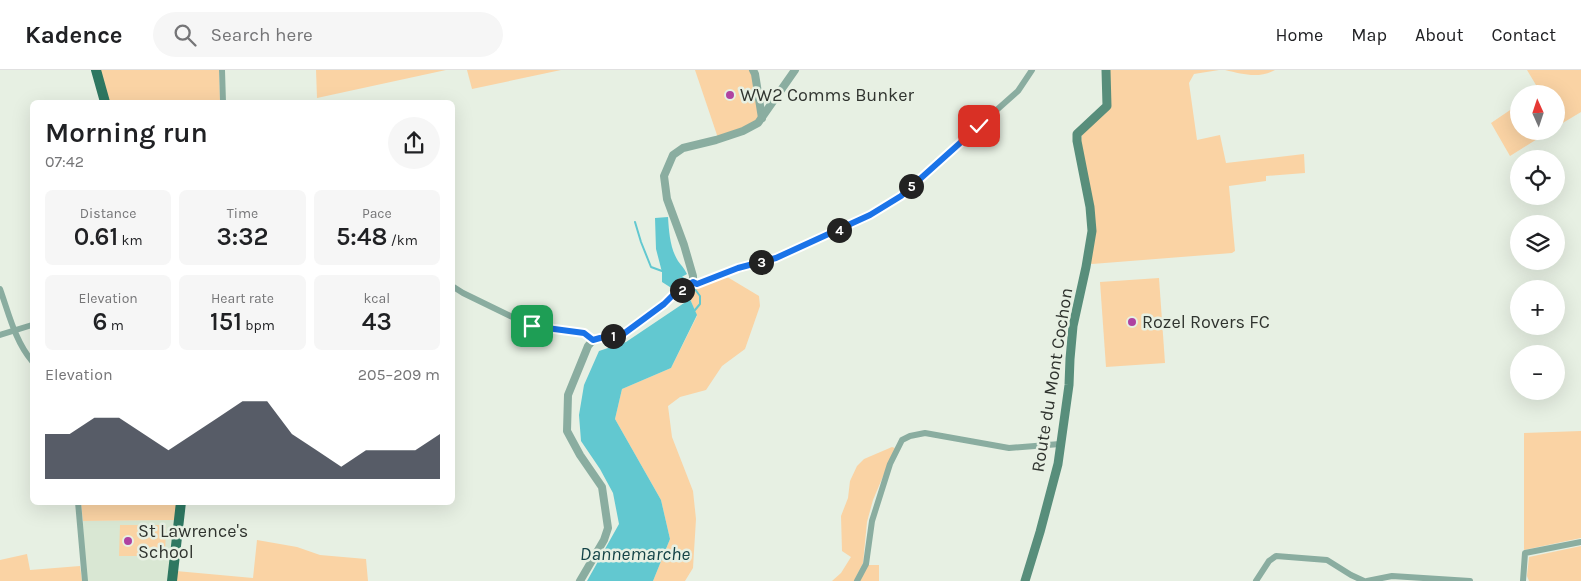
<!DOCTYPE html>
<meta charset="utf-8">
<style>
:root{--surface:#fff;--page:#f6f6f6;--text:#202124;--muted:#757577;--line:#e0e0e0;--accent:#111827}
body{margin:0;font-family:Karla,sans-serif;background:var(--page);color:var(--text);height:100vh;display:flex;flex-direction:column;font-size:19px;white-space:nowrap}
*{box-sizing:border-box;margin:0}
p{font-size:16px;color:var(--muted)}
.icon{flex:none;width:28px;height:28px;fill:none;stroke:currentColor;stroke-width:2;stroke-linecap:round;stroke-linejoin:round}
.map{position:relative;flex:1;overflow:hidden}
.panel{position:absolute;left:30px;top:30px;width:425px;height:405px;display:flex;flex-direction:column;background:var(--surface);border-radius:8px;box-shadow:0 5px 20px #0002}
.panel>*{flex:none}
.needle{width:32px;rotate:357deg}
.controls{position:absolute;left:1510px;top:15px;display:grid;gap:10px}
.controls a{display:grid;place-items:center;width:55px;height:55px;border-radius:50%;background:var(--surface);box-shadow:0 5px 20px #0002;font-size:25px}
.pin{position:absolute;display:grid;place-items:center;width:42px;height:42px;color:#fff;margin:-21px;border-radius:10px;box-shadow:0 2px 8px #0006}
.km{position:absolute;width:25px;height:25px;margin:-12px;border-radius:50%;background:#222;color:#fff;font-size:14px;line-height:25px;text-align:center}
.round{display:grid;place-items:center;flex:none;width:52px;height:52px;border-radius:26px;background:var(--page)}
.overview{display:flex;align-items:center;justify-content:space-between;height:85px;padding:0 15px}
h1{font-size:28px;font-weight:600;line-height:38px}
.figures{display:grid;grid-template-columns:repeat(3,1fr);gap:8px;height:85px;padding:5px 15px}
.figures div{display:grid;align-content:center;border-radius:8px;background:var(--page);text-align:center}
.figures b{font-size:25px;font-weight:600}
.figures small{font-size:14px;font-weight:400}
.figures p{font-size:14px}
.chart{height:140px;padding:10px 15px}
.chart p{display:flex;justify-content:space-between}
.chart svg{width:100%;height:90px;margin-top:5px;fill:var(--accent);opacity:.7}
header{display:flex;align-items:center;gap:30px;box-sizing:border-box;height:70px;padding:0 25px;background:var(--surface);border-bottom:1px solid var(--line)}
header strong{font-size:24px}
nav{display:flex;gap:28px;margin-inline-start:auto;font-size:18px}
.search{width:350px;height:45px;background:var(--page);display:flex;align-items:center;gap:12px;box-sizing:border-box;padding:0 18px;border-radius:28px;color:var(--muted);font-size:19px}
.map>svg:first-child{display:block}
.built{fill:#d9e7d3}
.green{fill:#fad3a4}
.water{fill:#62c8d0}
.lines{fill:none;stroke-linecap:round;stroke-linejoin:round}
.stream{stroke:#62c8d0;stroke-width:2}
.minor{stroke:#8aada0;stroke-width:6}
.tertiary{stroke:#8aada0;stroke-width:8}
.secondary{stroke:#588e7b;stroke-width:9}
.primary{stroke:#2e7761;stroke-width:10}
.route-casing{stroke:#fff;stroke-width:10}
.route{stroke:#1a73e8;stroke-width:6}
.poi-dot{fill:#af42a1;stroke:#e7f0e3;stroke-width:2}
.labels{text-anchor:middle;stroke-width:5;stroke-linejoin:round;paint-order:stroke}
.poi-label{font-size:18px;fill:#30342f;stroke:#e7f0e3;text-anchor:start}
.street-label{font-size:18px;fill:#30342f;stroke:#e7f0e3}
.water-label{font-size:19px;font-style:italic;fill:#144347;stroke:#e7f0e3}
</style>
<header>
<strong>Kadence</strong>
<div class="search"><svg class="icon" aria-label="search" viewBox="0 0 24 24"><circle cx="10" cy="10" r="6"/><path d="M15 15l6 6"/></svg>Search here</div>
<nav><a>Home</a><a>Map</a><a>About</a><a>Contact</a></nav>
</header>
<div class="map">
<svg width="1581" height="511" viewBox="0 0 1581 511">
<rect width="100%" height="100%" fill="#e7f0e3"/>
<polygon class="built" points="176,450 169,511 87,511 84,481 83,451"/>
<g class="green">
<polygon points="100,0 219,0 220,32 109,32"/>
<polygon points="316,0 446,0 317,28"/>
<polygon points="467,0 561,0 472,19"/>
<polygon points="695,0 750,0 753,6 759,47 756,52 718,68"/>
<polygon points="1108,0 1219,0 1194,4 1189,13 1197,70 1220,65 1226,93 1304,84 1305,103 1266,106 1266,111 1229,116 1235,181 1232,183 1092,194 1090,193 1095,159 1081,71 1082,65 1108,39"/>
<path d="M1225,0H1275C1258,9 1243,4 1225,0Z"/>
<polygon points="1527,0 1581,0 1581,42 1556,57 1556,24 1534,24 1539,20"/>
<polygon points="1519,34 1519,61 1550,61 1510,86 1491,53"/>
<polygon points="724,205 759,226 760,236 745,279 722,296 706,320 680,327 668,336 672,367 693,421 696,449 693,498 685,511 653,511 670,469 661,430 615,349 622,319 671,298 697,246 690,229 695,219"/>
<polygon points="1159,208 1165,293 1106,297 1100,212"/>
<polygon points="1581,361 1581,468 1524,480 1524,363"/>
<polygon points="892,377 895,378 873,430 867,452 863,493 854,511 832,511 841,503 851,487 842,481 841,446 848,428 850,411 857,396 864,389"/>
<polygon points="81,433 178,433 176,450 83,451"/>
<polygon points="120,455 166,455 165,486 119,486"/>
<polygon points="257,470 297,477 320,485 366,489 368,511 175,511 176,501 253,508"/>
<polygon points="1581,476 1581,511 1529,511 1527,506 1529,487"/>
<polygon points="27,484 30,500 80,496 82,511 0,511 0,490"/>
<polygon points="867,495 879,495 879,511 859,511"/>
</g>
<g class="water">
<path d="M668,147C669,162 670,178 678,191C681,195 684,198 687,204L678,209L676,219H673L662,212V202L656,179L655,148Z"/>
<polygon points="690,229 697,245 671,298 622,319 615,349 661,430 670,469 653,511 587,511 619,454 613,423 600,399 581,371 579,345 584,315 599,281 626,272"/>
</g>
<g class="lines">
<g class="stream">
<polyline points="635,152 641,172 651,197 662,201"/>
<polyline points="681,207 688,211"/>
<polyline points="694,218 700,226 700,234 695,240"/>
</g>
<g class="minor">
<polyline points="222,0 223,32"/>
<polyline points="693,212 697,214 738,198 776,188 870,145 901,125 1018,21 1032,0"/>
<polyline points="452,216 463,223 531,256 583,263 593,270"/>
<path d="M0,219C9,244 15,271 32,291"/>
<polyline points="0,265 32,255"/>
<polyline points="78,432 85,511"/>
<polyline points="857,511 866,494 872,451 890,394 902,370 910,366 925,363 1009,378 1060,374"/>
<polyline points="1256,511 1269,491 1276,486 1327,490 1351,505 1364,511"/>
<polyline points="1367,511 1392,506 1470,511"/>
<polyline points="1523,511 1525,483 1581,472"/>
</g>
<g class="tertiary">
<polyline points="753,0 755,4 762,48"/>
<polyline points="580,511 604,470 608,458 602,417 580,385 567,361 568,325 588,276 593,270 600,268 622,265 664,234 673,225 693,212 693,206 684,175 667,129 664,106 673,85 683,78 716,70 743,61 758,53 795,0"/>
</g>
<polyline class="secondary" points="1025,511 1040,462 1058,394 1069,315 1070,289 1073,256 1086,197 1092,161 1090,137 1077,71 1077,64 1107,36 1106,0"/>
<g class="primary">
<polyline points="96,0 105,32"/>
<polyline points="172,511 181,432"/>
</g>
</g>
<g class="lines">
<g class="route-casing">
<polyline id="route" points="532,256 584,263 593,270 600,268 622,265 664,234 673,225 693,212 697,214 738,198 776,188 870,145 901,126 979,56"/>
</g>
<use href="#route" class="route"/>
</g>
<g class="poi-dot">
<circle cx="730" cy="25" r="5"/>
<circle cx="1132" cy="252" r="5"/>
<circle cx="128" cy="471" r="5"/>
</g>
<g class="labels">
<g class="poi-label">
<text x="740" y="31">WW2 Comms Bunker</text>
<text x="1142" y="258">Rozel Rovers FC</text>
<text x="138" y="467">St Lawrence's<tspan x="138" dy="21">School</tspan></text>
</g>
<g class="street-label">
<text transform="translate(1052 310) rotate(-81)" y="6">Route du Mont Cochon</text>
</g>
<g class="water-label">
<text x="635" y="490">Dannemarche</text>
</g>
</g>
</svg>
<div class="controls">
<a><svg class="needle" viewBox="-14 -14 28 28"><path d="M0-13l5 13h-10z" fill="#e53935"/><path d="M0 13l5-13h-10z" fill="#757577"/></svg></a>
<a><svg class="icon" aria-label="locate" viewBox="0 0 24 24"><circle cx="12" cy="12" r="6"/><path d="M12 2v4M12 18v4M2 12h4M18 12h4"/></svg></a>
<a><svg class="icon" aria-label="layers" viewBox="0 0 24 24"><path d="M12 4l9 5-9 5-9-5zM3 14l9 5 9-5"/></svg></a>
<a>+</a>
<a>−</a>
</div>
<div class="pin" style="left:532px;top:256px;background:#1e9e55"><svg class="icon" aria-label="arrive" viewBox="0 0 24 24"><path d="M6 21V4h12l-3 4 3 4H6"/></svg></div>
<div class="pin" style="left:979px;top:56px;background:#d93025"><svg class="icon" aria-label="check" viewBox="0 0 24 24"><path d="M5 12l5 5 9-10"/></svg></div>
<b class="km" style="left:613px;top:266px">1</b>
<b class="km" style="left:682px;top:220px">2</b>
<b class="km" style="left:761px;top:192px">3</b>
<b class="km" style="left:839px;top:160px">4</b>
<b class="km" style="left:911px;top:116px">5</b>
<section class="panel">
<div class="overview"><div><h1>Morning run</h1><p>07:42</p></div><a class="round"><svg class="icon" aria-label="share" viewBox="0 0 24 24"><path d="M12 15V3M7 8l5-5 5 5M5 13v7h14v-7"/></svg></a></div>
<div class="figures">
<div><p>Distance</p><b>0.61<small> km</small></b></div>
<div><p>Time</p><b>3:32</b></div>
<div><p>Pace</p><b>5:48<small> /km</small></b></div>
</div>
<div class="figures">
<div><p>Elevation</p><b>6<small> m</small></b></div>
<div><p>Heart rate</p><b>151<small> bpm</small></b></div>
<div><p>kcal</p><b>43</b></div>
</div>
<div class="chart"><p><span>Elevation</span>205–209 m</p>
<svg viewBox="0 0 160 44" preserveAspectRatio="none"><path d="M0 44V22L10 22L20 14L30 14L40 22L50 30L60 22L70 14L80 6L90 6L100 22L110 30L120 38L130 30L140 30L150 30L160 22V44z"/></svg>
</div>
</section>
</div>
